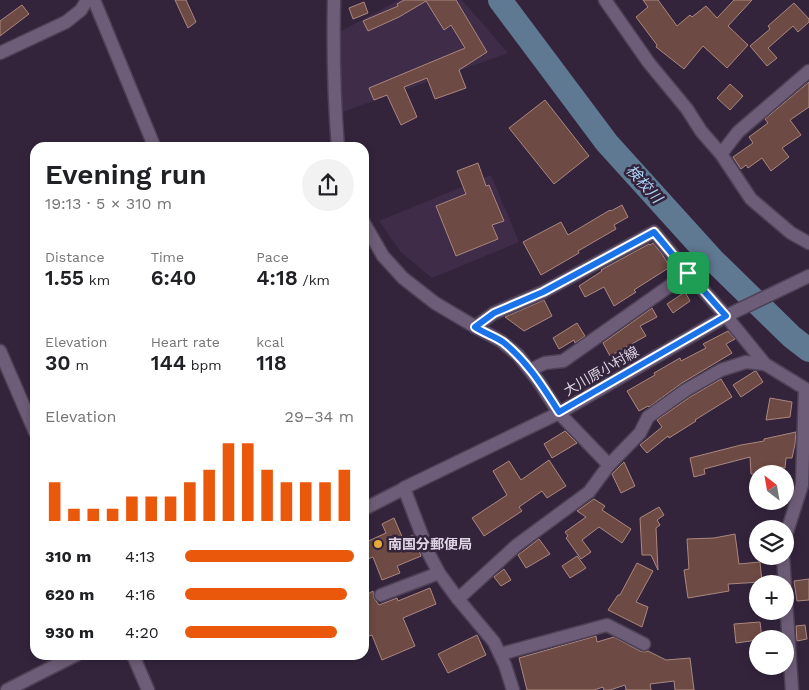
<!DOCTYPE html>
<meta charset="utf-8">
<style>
:root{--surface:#fff;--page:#f2f2f2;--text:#202124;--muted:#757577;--accent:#ea580c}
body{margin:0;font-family:"Work Sans","Noto Sans JP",sans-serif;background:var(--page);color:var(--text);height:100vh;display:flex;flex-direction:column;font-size:19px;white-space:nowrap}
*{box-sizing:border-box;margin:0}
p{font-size:16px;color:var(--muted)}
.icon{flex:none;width:28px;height:28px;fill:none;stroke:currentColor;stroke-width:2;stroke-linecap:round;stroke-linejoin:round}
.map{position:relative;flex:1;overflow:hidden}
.sheet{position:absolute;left:30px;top:142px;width:339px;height:518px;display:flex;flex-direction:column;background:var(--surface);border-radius:15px;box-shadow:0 2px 8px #0003}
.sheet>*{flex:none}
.needle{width:32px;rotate:329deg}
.controls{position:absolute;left:749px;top:465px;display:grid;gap:10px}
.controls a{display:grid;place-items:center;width:45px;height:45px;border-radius:50%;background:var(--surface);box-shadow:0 2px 8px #0003;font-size:25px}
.pin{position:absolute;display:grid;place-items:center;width:42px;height:42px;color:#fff;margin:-21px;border-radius:10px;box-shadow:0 2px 8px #0006}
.round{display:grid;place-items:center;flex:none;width:52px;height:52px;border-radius:26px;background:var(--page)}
.summary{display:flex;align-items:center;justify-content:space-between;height:85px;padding:0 15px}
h1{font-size:28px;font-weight:600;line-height:38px}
.stats{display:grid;grid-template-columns:repeat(3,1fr);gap:8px;height:85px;padding:5px 15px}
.stats div{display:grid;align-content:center}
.stats b{font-size:21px;font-weight:600}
.stats small{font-size:14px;font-weight:400}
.stats p{font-size:14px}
.chart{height:140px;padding:10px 15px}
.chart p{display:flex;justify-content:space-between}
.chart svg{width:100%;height:90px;margin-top:5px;stroke:var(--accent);stroke-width:6}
ul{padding:0 15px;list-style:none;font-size:16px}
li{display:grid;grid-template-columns:80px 60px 1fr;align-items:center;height:38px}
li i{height:12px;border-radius:6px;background:var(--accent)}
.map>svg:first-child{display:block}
.built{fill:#3e2c49}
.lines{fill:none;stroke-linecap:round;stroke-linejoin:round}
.river{stroke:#5f7992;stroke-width:24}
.building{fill:#6d4a43;stroke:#ab877f}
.minor-casing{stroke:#4e4155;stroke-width:15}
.tertiary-casing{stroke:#4e4155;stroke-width:15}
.secondary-casing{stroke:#4e4155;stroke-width:15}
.minor{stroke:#6e5d78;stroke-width:12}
.tertiary{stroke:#6e5d78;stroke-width:12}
.secondary{stroke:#6e5d78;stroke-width:12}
.route-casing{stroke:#fff;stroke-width:10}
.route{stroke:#1a73e8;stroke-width:6}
.poi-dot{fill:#e7ac36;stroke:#33243c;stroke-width:2}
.labels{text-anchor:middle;stroke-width:5;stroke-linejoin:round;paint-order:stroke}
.street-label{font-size:14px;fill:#dfd5e5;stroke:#33243c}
.poi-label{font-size:14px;font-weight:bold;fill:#dfd5e5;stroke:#33243c;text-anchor:start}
.water-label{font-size:15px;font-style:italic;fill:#b0d4f8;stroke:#33243c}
</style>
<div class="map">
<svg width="809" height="690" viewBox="0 0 809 690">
<rect width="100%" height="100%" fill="#33243c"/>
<g class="built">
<polygon points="399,0 462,0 508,53 340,113 341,31"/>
<polygon points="491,175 519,242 432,278 401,252 379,221"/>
</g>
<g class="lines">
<polyline class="river" points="500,0 607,143 713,260 792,337 809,350"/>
</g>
<g class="building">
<polygon points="175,0 186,0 196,22 188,28"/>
<polygon points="404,0 456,0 487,52 459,70 466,88 435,99 427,78 404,87 417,117 401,125 387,95 374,100 369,88 465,48 451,25 444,30 426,1 399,17 368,31 363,21 398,6 397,4"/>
<polygon points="643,0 658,0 677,26 690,15 692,17 706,6 717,18 734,0 752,0 728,26 748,45 727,68 703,46 684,69 656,47 657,45 636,17 648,7"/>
<polygon points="364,2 368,13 353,19 349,8"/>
<polygon points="794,3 809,19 809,22 798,32 793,26 768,48 777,58 767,66 750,46 770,29 768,26"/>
<polygon points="22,5 29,14 0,36 0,21"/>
<polygon points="809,82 809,107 790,120 801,135 782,148 789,157 771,171 762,158 748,168 746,165 741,169 733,157 753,143 749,137 768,123 765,119"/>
<polygon points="730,84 743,96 730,110 717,98"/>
<polygon points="545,100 589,156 554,184 509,128"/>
<polygon points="478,163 486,186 489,185 504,221 492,225 498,239 456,256 436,206 466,194 457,171"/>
<polygon points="622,205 628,217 614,225 616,229 578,251 579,253 541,275 523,242 561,222 568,235 610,210 611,211"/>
<polygon points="653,243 662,254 670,267 634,290 636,292 614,306 604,287 585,297 579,286 602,271 601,270 649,244 650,245"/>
<polygon points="685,292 690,301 673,313 667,304"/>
<polygon points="544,300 552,316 524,331 505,317"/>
<polygon points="652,308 657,317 640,326 646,336 610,356 603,343"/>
<polygon points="577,323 585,336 575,343 574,340 559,349 553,338"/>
<polygon points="728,331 735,339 726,344 732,353 682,383 649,407 648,406 639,411 627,391 655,375 654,373 680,358 681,361 706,348 703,344"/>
<polygon points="755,371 756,371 763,382 741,397 733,385"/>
<polygon points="721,379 732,397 695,420 696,421 669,438 668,436 647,453 640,445 662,427 657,420 690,397"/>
<polygon points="770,398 792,402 790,417 766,420"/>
<polygon points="565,431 577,443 552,458 544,444"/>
<polygon points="796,432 795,444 792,458 786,458 785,468 781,467 781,474 751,474 750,457 704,469 705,474 694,477 690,458 741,445 764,441 764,439"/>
<polygon points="549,460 566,486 547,498 542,491 519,507 522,511 484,536 472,518 507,495 493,471 509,461 521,480"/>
<polygon points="624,462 635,486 621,493 612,474"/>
<polygon points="594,499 605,506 602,510 631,529 622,543 599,527 582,540 591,552 581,559 566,538 568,536 565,532 586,517 577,511"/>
<polygon points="659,507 664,515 657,520 660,525 656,528 658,570 651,555 642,555 640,518"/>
<polygon points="394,518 403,539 413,535 421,556 397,566 400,573 382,580 373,557 368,559 364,549 364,543 386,533 382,524"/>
<polygon points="735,534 739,564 760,562 762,582 728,584 729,591 688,598 684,570 689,569 687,539 714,538"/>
<polygon points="539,539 550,554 526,568 518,555"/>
<polygon points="577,556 586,568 570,578 562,566"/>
<polygon points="637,563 653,571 636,602 648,607 642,627 608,610 618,595 620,595"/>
<polygon points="504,569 511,580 501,586 494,577"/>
<polygon points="809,579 809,600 797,601 794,581"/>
<polygon points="430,588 436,604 403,618 415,646 382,660 372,635 366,637 364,629 364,596 373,591 374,598 379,605 397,598 398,601"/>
<polygon points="760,622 762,639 758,639 758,640 736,643 734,624"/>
<polygon points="805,625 807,639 797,641 796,626"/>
<polygon points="477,635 486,655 448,673 438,654"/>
<polygon points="596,636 597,642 614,637 640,651 645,652 648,651 666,660 690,658 694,690 675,690 674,681 650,684 651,690 626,690 625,685 610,690 604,690 603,687 594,690 527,690 519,658"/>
</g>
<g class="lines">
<g class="minor-casing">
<g id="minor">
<polyline points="94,0 155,148"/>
<polyline points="605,0 649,63 687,109 701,131 721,154 751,199 791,233 809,243"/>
<polyline points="0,53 66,22 81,10 87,0"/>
<polyline points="721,154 738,132 809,71"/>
<polyline points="475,327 494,313 543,292 654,232 688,273 726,316 765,364 809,391"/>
<polyline points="0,351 35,432"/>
<polyline points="530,370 545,363 563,361 688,273"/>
<polyline points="559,413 609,465"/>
<polyline points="404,488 429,554 439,573 458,599 494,642 505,665 513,690"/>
<polyline points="785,538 802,485 805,389"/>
<polyline points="783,556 792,690"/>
<polyline points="381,595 439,573"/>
<polyline points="458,599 517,545 589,492 609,465 640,433 648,417 686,390 721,370 746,362 765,364"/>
<polyline points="501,654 607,625 644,644"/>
<polyline points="133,655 148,690"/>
</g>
</g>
<g class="tertiary-casing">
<g id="tertiary">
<path d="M334,0C333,49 334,98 338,148"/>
<polyline points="364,223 383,256 403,278 435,303 479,329 501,341 518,355 539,382 559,413"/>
</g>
</g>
<g class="secondary-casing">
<g id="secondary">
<polyline points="404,488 559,413 726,316 809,276"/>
<polyline points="364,509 405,488"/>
<polyline points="7,690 76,655"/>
</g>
</g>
<use href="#minor" class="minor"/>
<use href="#tertiary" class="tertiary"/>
<use href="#secondary" class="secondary"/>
</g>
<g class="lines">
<g class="route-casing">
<path id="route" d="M654,232L688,273L726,316L559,412C543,387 527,361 503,342C494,336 484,333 475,327L494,313L543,292Z"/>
</g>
<use href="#route" class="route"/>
</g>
<circle class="poi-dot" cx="378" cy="544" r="5"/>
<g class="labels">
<g class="street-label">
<text transform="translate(601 371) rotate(-30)" y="5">大川原小村線</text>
</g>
<g class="poi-label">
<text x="388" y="549">南国分郵便局</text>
</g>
<g class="water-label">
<text transform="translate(644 184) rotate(48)" y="5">検校川</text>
</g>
</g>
</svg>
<div class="controls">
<a><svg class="needle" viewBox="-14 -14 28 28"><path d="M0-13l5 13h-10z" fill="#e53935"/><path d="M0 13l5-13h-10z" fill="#757577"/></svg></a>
<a><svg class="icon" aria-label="layers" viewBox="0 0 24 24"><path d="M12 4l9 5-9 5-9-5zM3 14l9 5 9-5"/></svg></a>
<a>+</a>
<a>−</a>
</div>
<div class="pin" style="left:688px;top:273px;background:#1e9e55"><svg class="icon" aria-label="arrive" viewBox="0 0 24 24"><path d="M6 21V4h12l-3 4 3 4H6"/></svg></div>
<section class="sheet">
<div class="summary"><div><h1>Evening run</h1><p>19:13 · 5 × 310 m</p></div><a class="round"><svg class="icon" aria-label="share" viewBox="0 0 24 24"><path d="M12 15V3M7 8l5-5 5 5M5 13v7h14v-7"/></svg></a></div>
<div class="stats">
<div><p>Distance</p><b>1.55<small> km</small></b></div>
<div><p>Time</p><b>6:40</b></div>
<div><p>Pace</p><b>4:18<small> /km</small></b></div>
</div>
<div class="stats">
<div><p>Elevation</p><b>30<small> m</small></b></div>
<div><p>Heart rate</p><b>144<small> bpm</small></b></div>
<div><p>kcal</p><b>118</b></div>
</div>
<div class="chart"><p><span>Elevation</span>29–34 m</p>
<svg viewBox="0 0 160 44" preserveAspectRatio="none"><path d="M5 44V25M15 44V38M25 44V38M35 44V38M45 44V32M55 44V32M65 44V32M75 44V25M85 44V19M95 44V6M105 44V6M115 44V19M125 44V25M135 44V25M145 44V25M155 44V19"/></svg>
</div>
<ul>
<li><b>310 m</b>4:13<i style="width:100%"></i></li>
<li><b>620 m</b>4:16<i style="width:96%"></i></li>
<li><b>930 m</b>4:20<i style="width:90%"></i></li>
</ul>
</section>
</div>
